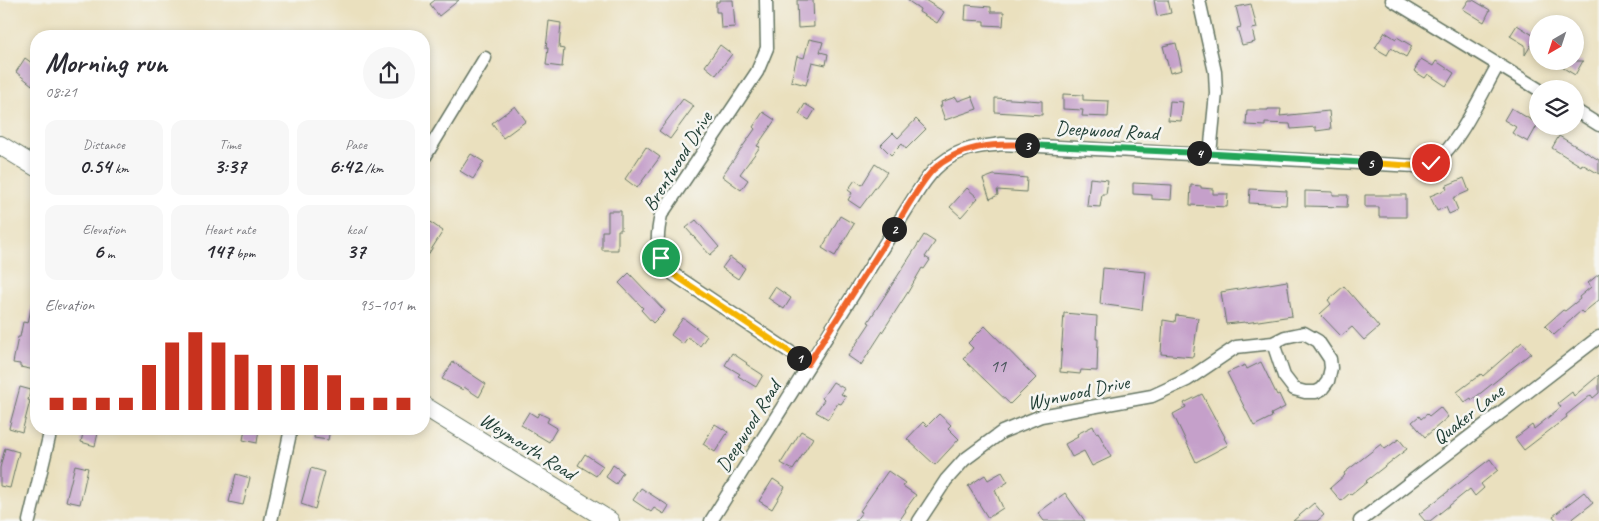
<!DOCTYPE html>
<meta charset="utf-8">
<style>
:root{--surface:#fff;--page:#f7f7f7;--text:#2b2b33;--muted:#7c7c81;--accent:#c8321e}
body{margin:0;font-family:Caveat,sans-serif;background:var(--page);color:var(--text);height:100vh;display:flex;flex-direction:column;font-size:19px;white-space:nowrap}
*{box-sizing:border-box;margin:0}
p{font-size:16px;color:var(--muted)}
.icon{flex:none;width:28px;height:28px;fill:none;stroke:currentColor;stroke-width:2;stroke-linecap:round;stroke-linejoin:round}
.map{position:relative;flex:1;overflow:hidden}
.details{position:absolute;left:30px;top:30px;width:400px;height:405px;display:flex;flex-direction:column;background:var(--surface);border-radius:20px;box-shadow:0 2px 8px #0003}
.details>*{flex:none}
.needle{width:32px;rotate:219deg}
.fabs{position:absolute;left:1529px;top:15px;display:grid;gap:10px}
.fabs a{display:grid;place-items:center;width:55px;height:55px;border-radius:50%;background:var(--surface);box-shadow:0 2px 8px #0003;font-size:25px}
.pin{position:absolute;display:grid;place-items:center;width:42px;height:42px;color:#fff;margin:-21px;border:2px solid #fff;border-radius:50%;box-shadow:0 1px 5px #0007}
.km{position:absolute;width:25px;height:25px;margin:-12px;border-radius:50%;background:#222;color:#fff;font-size:14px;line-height:25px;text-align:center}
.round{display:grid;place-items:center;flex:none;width:52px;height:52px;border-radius:26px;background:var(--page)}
.summary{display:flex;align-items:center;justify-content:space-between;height:85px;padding:0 15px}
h1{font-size:28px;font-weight:800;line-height:38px}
.stats{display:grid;grid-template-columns:repeat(3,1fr);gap:8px;height:85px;padding:5px 15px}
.stats div{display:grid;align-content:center;border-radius:12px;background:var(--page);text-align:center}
.stats b{font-size:21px;font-weight:800}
.stats small{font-size:14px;font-weight:400}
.stats p{font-size:14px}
.chart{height:140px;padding:10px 15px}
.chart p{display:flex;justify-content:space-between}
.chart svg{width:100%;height:90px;margin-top:5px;stroke:var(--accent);stroke-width:6}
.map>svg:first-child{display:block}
.building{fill:#c5a0ca}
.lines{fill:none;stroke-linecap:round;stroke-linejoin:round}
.street-casing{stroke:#667664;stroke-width:15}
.secondary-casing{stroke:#667664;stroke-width:20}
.street{stroke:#fff;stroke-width:12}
.secondary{stroke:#fff;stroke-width:18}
.split-1-casing{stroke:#fff;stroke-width:10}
.split-2-casing{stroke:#fff;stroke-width:10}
.split-3-casing{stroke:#fff;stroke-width:10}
.split-4-casing{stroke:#fff;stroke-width:10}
.split-5-casing{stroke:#fff;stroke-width:10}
.split-6-casing{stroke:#fff;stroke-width:10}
.split-1{stroke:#f5b400;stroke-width:6}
.split-2{stroke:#f0652b;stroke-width:6}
.split-3{stroke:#f0652b;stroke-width:6}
.split-4{stroke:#22a559;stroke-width:6}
.split-5{stroke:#22a559;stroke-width:6}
.split-6{stroke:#f5b400;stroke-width:6}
.labels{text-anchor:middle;stroke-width:5;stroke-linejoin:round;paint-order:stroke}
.number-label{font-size:18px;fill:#48565a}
.street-label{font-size:20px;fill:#1f3d34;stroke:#f6f6f2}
</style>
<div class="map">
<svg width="1599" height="521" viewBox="0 0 1599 521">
<rect width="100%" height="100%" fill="#f6f6f2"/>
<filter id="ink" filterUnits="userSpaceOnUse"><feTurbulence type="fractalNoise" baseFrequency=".02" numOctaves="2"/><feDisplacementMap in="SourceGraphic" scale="10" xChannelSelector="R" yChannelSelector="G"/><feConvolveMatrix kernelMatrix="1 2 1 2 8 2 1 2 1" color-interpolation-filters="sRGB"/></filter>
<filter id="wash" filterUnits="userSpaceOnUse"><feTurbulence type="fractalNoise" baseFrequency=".0096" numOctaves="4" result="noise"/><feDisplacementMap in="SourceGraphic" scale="20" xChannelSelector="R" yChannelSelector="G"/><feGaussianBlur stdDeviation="1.12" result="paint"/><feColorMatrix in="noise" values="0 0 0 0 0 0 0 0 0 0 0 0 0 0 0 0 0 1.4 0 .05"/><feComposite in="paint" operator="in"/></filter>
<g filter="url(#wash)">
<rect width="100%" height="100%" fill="#eae0be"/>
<g id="blocks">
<g class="building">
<polygon points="435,0 459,0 439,16 430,4"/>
<polygon points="719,0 733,0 735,27 721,28 720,12 716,12 716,2 719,2"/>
<polygon points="797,0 813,0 814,27 798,28"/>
<polygon points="907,0 925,0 944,12 937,23 919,12 920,9"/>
<polygon points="1154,0 1168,0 1171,13 1157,16"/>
<polygon points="1469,0 1473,0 1490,10 1484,22 1463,9"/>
<polygon points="1251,4 1257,28 1252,29 1255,42 1242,45 1237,28 1241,27 1236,7"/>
<polygon points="966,5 991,7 991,12 1004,12 1003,26 984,25 984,21 965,20"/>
<polygon points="549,21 561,23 559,48 564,49 562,67 546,65 548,48 546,48"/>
<polygon points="1517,25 1536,37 1525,55 1525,45 1510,36"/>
<polygon points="1385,32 1396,39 1397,37 1412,46 1406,57 1391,48 1387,55 1375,48"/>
<polygon points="809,39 823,42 820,52 828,54 826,65 812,62 806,85 791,81 797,56 804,58"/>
<polygon points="1176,43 1182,70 1170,73 1163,46"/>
<polygon points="720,45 732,54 716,75 705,66"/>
<polygon points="25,58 36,66 36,78 32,85 16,72"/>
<polygon points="1421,59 1433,66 1436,61 1454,73 1446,86 1428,74 1425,78 1414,71"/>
<polygon points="1552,61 1583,61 1575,75"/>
<polygon points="1063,94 1083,95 1083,100 1109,101 1108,117 1082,116 1083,110 1063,109"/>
<polygon points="972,96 977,109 945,120 940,106 942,106 941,102 956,97 958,101"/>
<polygon points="995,98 1042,101 1042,115 995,112"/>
<polygon points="683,99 694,106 670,139 659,131"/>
<polygon points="1170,101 1183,102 1181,121 1168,120"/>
<polygon points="805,104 815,110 809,120 799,114"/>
<polygon points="515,106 526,121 503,138 492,123"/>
<polygon points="1511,108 1538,124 1528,142 1512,133 1516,127 1504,120"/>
<polygon points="1268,109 1281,109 1280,116 1329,111 1331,129 1316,131 1316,127 1291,129 1290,124 1265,123 1265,126 1246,125 1247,110 1268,110"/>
<polygon points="763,112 775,120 757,146 760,147 740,174 748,180 741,190 722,176 755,129 753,127"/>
<polygon points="916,119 926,129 906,149 902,144 891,155 881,145 893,133 898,138"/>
<polygon points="1559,136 1599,160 1599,174 1582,164 1581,166 1552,148"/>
<polygon points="646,147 660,157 637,188 625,179"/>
<polygon points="471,154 484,162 473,179 460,171"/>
<polygon points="875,164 887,172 860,208 848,200 852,193 848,190 855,180 862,185"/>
<polygon points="994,175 1027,178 1026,192 997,190 998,195 990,199 983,179"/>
<polygon points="1090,178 1108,180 1106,194 1102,194 1100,207 1087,206"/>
<polygon points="1464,178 1469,191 1453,198 1458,210 1449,214 1446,207 1437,211 1430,196 1447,189 1445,186"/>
<polygon points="1133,183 1172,185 1171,200 1152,199 1152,195 1133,194"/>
<polygon points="1191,185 1201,186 1201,188 1213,189 1213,194 1228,194 1227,207 1190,205"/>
<polygon points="967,188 978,198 961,217 950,207"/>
<polygon points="1250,189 1287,191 1286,205 1249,203"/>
<polygon points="1305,191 1333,192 1333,195 1348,195 1347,207 1305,206"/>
<polygon points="1365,195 1406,195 1406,217 1379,217 1379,207 1365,207"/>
<polygon points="608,211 621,211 621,230 618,230 618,250 602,250 602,231 608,231"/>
<polygon points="840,216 854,224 835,256 822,248"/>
<polygon points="424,218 443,231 424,261"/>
<polygon points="696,220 719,247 710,255 686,228"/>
<polygon points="924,235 935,242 925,257 930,260 924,269 922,268 908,292 861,365 848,356 870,323 868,322"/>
<polygon points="730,257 745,268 738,279 722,268"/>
<polygon points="1103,268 1146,272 1142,310 1100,304"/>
<polygon points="629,273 665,311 653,323 641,310 643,308 619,283"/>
<polygon points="1599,274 1599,300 1583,313 1581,311 1554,335 1545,326 1563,310 1565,311 1580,299 1579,297 1591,287 1588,283"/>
<polygon points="1287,281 1292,316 1245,323 1245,322 1226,324 1221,292"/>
<polygon points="1344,286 1379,327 1364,340 1352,327 1341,336 1320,314 1331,304 1328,300"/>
<polygon points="775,287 791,298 784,309 768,298"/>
<polygon points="32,304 36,305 35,370 20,367 20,364 13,363 18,337 20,337 23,322 28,323"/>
<polygon points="1064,313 1097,316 1096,339 1098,339 1097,371 1081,370 1080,374 1060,372"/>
<polygon points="1176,315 1198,318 1193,357 1161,354 1163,320 1175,322"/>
<polygon points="683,318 707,336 700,346 688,337 683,344 671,335"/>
<polygon points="985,326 1036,378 1010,404 963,359 973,348 968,343"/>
<polygon points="1522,342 1531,353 1472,400 1471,398 1465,402 1457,392 1481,374 1483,376"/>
<polygon points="732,353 747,363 746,364 763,375 756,387 738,376 740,374 725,365"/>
<polygon points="453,362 486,384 479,397 464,387 463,390 442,379"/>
<polygon points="1261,362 1277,395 1279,394 1285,407 1271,414 1272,417 1254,426 1227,373 1245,365 1247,369"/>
<polygon points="1599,375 1599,393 1593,398 1591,395 1566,415 1567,417 1524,450 1515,438 1532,425 1534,429 1561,407 1558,403 1572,392 1574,396"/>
<polygon points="833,382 845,389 841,394 846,397 841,404 838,403 828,419 816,412 824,400 822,398"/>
<polygon points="20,387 31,390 28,400 30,401 22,432 9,428"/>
<polygon points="1202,394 1225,437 1224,438 1228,445 1196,462 1173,414 1186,407 1184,403"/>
<polygon points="1440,407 1448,417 1425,437 1412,422 1419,416 1421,419 1427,414 1429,416"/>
<polygon points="529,412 537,417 539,413 549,418 547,422 557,428 549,442 521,425"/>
<polygon points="939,414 951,425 948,428 959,439 935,465 907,439 923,422 927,426"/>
<polygon points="715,424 728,432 715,452 703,444"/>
<polygon points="1093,426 1096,433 1098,432 1111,457 1092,466 1084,451 1072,457 1065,444 1078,437 1077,434"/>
<polygon points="84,429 99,429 95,446 81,442"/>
<polygon points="245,429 259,429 257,443 243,440"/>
<polygon points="315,429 330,429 328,440 314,438"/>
<polygon points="801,431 813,438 793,470 781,463"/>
<polygon points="1399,439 1407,449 1366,481 1367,482 1351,495 1350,493 1341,501 1330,488 1345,475 1344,473 1381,444 1385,449"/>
<polygon points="5,448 19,452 10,488 0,486 0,468"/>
<polygon points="585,454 603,466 596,476 578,465"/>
<polygon points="1490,459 1498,470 1481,484 1484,488 1475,496 1470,489 1430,521 1425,521 1419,514"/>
<polygon points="75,465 88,468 80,504 66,501"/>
<polygon points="613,465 623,472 616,484 606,477"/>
<polygon points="311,468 325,472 315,509 301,504"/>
<polygon points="888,471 905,483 903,486 916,495 905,510 906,511 899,521 855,521 862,512 860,511"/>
<polygon points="1002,472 1008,482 995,490 1003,508 988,518 968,486 985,475 988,480"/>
<polygon points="236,474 250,478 243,505 229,502"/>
<polygon points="773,479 785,487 772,509 759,501"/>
<polygon points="641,488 669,506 664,514 654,508 651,512 633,500"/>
<polygon points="1584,492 1593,503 1570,521 1557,521 1553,516"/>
<polygon points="1065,493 1085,521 1044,521 1038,513"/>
<polygon points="1314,503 1324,515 1317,521 1293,521"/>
</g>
</g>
</g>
<g filter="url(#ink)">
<use href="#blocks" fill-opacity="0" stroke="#667664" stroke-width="1"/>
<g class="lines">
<g class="street-casing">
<g id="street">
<path d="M766,0L767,48L757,72L661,215C655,243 656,250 673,274L808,364"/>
<polyline points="1199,0 1215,72 1216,93 1210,154"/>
<polyline points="1392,0 1538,89"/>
<polyline points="1575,110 1599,125"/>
<polyline points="424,158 485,58"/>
<polyline points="29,521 51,429"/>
<polyline points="271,521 291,429"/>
<path d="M711,521L915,196C927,177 940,159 963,151C974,146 989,146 1002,144L1416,166C1421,165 1427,165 1432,163C1457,150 1483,90 1498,65"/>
<polyline points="919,521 946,480 964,460 1002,432 1041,416 1152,396 1187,380 1236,347 1273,343 1285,337 1304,333 1318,341 1330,359 1331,368 1328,381 1322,389 1316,392 1305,392 1294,389 1284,376 1273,343"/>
<polyline points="1360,521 1599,337"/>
</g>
</g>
<g class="secondary-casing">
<g id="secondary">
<polyline points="0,145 36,167"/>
<polyline points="424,406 610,521"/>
</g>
</g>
<use href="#street" class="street"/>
<use href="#secondary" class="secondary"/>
</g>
</g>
<g class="lines" filter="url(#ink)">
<g class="split-1-casing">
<polyline id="split-1" points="661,258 673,274 799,358"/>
</g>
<g class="split-2-casing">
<polyline id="split-2" points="799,358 808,364 894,229"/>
</g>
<g class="split-3-casing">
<path id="split-3" d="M894,229C904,213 920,183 933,170C958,146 994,143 1027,145"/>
</g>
<g class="split-4-casing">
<polyline id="split-4" points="1027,145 1199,153"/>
</g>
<g class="split-5-casing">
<polyline id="split-5" points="1199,153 1370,163"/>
</g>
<g class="split-6-casing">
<polyline id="split-6" points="1370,163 1416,166 1431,163"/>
</g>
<use href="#split-1" class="split-1"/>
<use href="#split-2" class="split-2"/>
<use href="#split-3" class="split-3"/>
<use href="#split-4" class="split-4"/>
<use href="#split-5" class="split-5"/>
<use href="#split-6" class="split-6"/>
</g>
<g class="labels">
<g class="number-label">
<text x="998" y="372">11</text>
</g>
<g class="street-label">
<text transform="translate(1107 130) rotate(3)" y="7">Deepwood Road</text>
<text transform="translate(677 161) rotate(-58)" y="7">Brentwood Drive</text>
<text transform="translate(1078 392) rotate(-12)" y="7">Wynwood Drive</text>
<text transform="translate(1468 414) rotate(-38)" y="7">Quaker Lane</text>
<text transform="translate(748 426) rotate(-58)" y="7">Deepwood Road</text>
<text transform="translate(528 446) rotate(32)" y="7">Weymouth Road</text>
</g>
</g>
</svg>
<div class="fabs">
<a><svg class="needle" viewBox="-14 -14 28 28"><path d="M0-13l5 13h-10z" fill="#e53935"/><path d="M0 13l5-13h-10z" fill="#7c7c81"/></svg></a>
<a><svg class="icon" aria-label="layers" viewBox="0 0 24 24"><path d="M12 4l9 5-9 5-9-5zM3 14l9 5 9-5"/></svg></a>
</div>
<div class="pin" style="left:661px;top:258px;background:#1e9e55"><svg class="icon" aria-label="arrive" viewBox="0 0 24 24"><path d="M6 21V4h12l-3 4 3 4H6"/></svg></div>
<div class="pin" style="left:1431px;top:163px;background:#d93025"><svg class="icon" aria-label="check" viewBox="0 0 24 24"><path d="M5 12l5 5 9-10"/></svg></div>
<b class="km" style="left:799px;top:358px">1</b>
<b class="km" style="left:894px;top:229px">2</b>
<b class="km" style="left:1027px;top:145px">3</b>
<b class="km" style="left:1199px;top:153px">4</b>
<b class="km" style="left:1370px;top:163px">5</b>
<section class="details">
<div class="summary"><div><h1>Morning run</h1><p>08:21</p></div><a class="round"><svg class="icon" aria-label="share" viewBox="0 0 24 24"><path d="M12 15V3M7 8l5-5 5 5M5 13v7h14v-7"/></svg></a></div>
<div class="stats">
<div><p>Distance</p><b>0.54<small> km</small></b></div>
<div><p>Time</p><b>3:37</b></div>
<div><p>Pace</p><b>6:42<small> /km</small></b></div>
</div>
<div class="stats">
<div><p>Elevation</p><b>6<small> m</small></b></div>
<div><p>Heart rate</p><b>147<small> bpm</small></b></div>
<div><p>kcal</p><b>37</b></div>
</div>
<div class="chart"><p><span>Elevation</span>95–101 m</p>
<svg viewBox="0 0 160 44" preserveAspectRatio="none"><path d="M5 44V38M15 44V38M25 44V38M35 44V38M45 44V22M55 44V11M65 44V6M75 44V11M85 44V17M95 44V22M105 44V22M115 44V22M125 44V27M135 44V38M145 44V38M155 44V38"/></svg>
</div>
</section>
</div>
